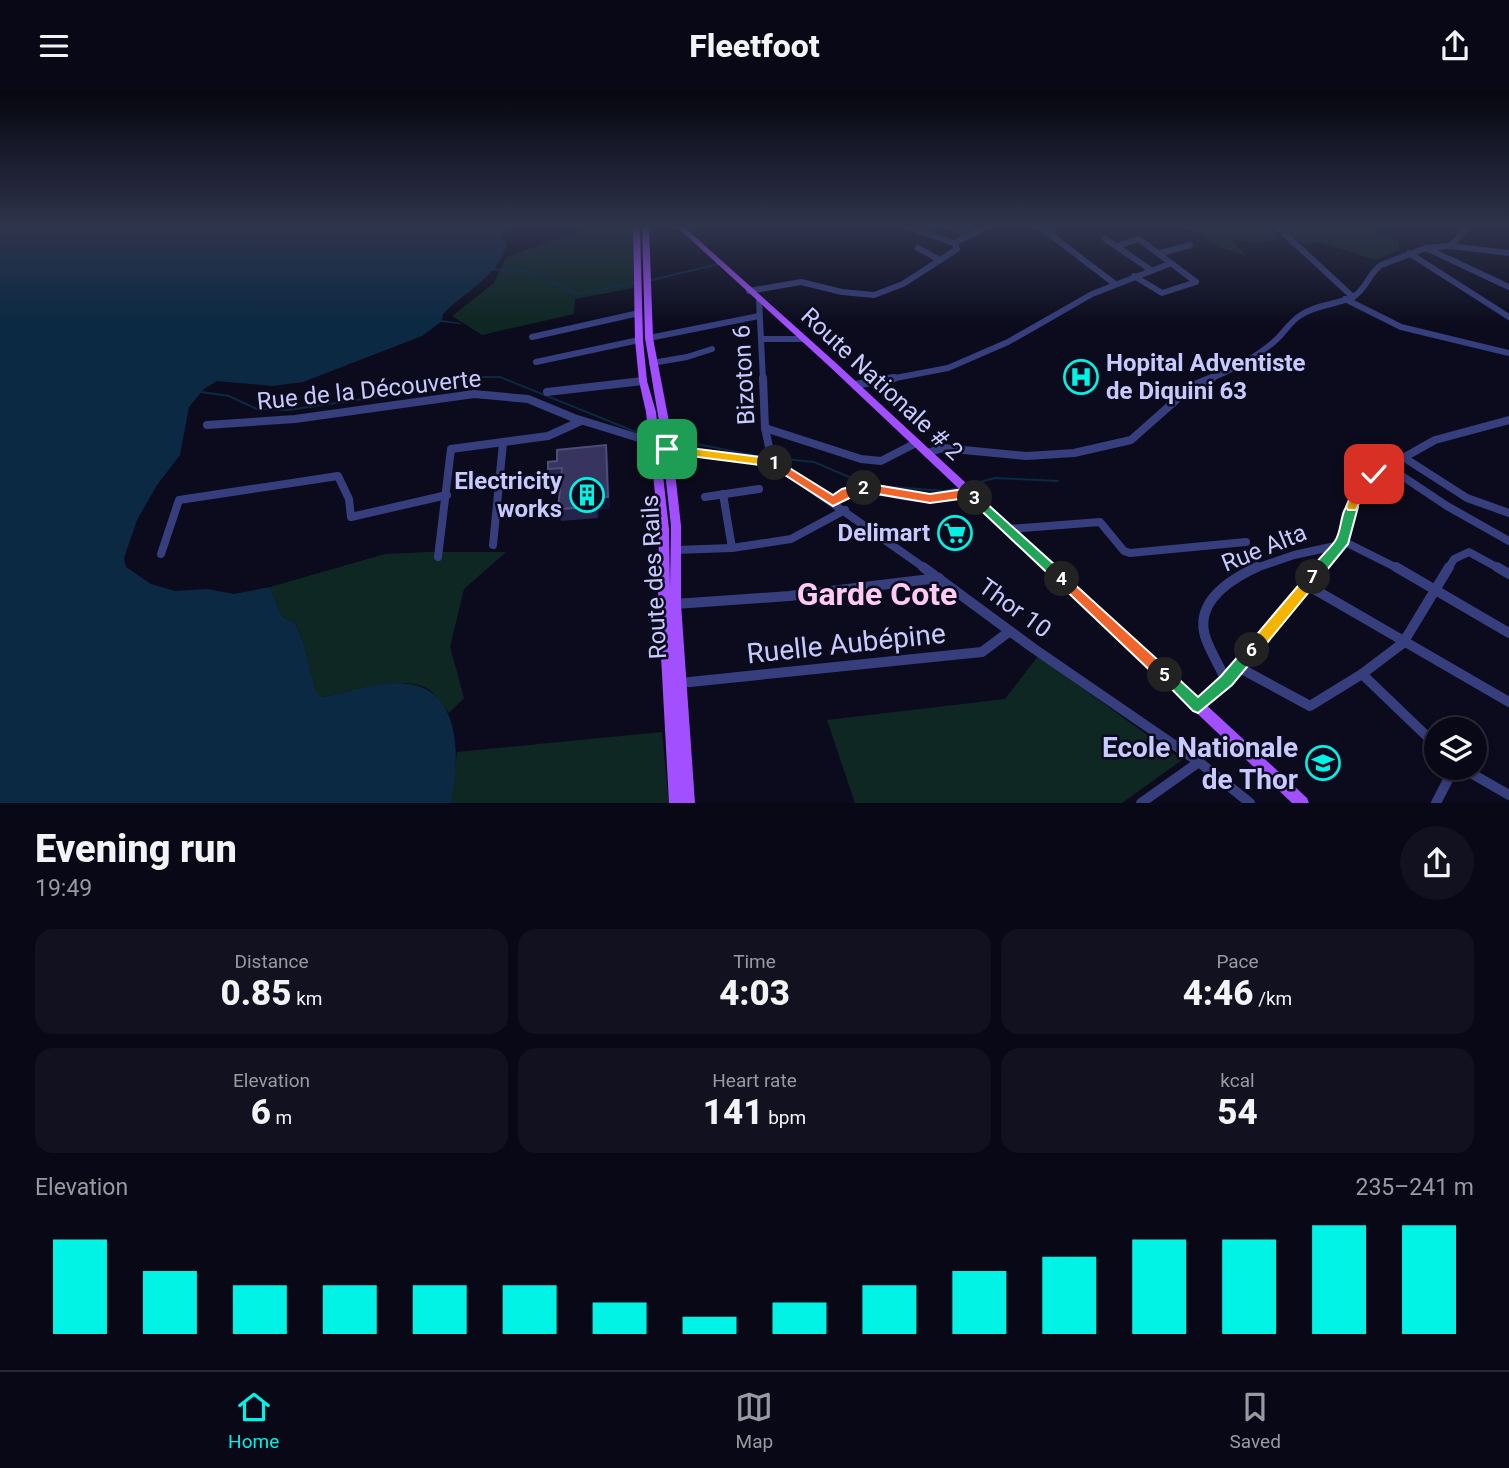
<!DOCTYPE html>
<meta charset="utf-8">
<style>
:root{--surface:#090816;--page:#12111f;--text:#f1f3f6;--muted:#999aa1;--line:#292935;--accent:#00f3e5}
body{margin:0;font-family:Roboto,sans-serif;background:var(--page);color:var(--text);height:100vh;display:flex;flex-direction:column;font-size:26px;white-space:nowrap}
*{box-sizing:border-box;margin:0}
p{font-size:23px;color:var(--muted)}
.icon{flex:none;width:38px;height:38px;fill:none;stroke:currentColor;stroke-width:2;stroke-linecap:round;stroke-linejoin:round}
.map{position:relative;height:712px;overflow:hidden}
.details{display:flex;flex-direction:column;background:var(--surface);flex:1}
.details>*{flex:none}
.buttons{position:absolute;left:1424px;top:626px;display:grid;gap:14px}
.buttons a{display:grid;place-items:center;width:63px;height:63px;border-radius:50%;background:var(--surface);box-shadow:0 4px 10px #0003,0 0 0 2px var(--line);font-size:35px}
.pin{position:absolute;display:grid;place-items:center;width:60px;height:60px;color:#fff;margin:-30px;border-radius:14px;box-shadow:0 4px 10px #0006}
.km{position:absolute;width:35px;height:35px;margin:-18px;border-radius:50%;background:#222;color:#fff;font-size:19px;line-height:35px;text-align:center}
.round{display:grid;place-items:center;flex:none;width:74px;height:74px;border-radius:37px;background:var(--page)}
.headline{display:flex;align-items:center;justify-content:space-between;height:119px;padding:0 35px}
h1{font-size:38px;font-weight:800;line-height:52px}
.stats{display:grid;grid-template-columns:repeat(3,1fr);gap:10px;height:119px;padding:7px 35px}
.stats div{display:grid;align-content:center;border-radius:18px;background:var(--page);text-align:center}
.stats b{font-size:35px;font-weight:800}
.stats small{font-size:19px;font-weight:400}
.stats p{font-size:19px}
.chart{height:196px;padding:14px 35px}
.chart p{display:flex;justify-content:space-between}
.chart svg{width:100%;height:126px;margin-top:7px;stroke:var(--accent);stroke-width:6}
header{display:flex;justify-content:space-between;align-items:center;height:91px;padding:0 35px;background:var(--surface);font-size:32px;font-weight:800}
.dock{display:flex;justify-content:space-around;align-items:center;height:98px;border-top:2px solid var(--line);background:var(--surface);font-size:19px;color:var(--muted)}
.dock a{display:grid;justify-items:center;gap:4px}
.dock .selected{color:var(--accent)}
.map>svg:first-child{display:block}
.green{fill:#0e2723}
.water{fill:#0b2942}
.lines{fill:none;stroke-linecap:round;stroke-linejoin:round}
.stream{stroke:#0b2942;stroke-width:2}
.minor-far2{stroke:#363e7d;stroke-width:6}
.minor-far1{stroke:#363e7d;stroke-width:8}
.minor{stroke:#363e7d;stroke-width:10}
.major{fill:#a14fff;fill-rule:evenodd}
.wall{fill:#25244c}
.shaded-wall{fill:#141231}
.building{fill:#373560;stroke:#4e4d79;stroke-width:2}
.split-1{fill:#f5b400;stroke:#fff;stroke-width:2}
.split-2{fill:#f0652b;stroke:#fff;stroke-width:2}
.split-3{fill:#f0652b;stroke:#fff;stroke-width:2}
.split-4{fill:#22a559;stroke:#fff;stroke-width:2}
.split-5{fill:#f0652b;stroke:#fff;stroke-width:2}
.split-6{fill:#22a559;stroke:#fff;stroke-width:2}
.split-7{fill:#f5b400;stroke:#fff;stroke-width:2}
.split-8{fill:#22a559;stroke:#fff;stroke-width:2}
.split-9{fill:#f5b400;stroke:#fff;stroke-width:2}
.labels{text-anchor:middle;stroke-width:5;stroke-linejoin:round;paint-order:stroke}
.poi-label{font-size:24px;font-weight:bold;fill:#c8caff;stroke:#0c0b1d;text-anchor:end}
.street-label{font-size:24px;fill:#c8caff;stroke:#0c0b1d}
.near-street-label{font-size:28px;fill:#c8caff;stroke:#0c0b1d}
.near-poi-label{font-size:28px;font-weight:bold;fill:#c8caff;stroke:#0c0b1d;text-anchor:end}
.district-label{font-size:32px;font-weight:bold;fill:#ffcaf4;stroke:#0c0b1d}
</style>
<header><svg class="icon" aria-label="menu" viewBox="0 0 24 24"><path d="M4 6h16M4 12h16M4 18h16"/></svg>Fleetfoot<svg class="icon" aria-label="share" viewBox="0 0 24 24"><path d="M12 15V3M7 8l5-5 5 5M5 13v7h14v-7"/></svg></header>
<div class="map">
<svg width="1509" height="712" viewBox="0 0 1509 712">
<rect width="100%" height="100%" fill="#0c0b1d"/>
<g class="green">
<polygon points="595,135 633,135 633,197 575,208 574,223 482,244 452,225 494,192 506,166"/>
<polygon points="1186,135 1265,135 1280,148 1257,152 1231,148 1246,165 1219,156"/>
<polygon points="1285,135 1371,135 1375,138 1372,141 1399,149 1399,159 1375,169 1321,151 1303,154 1286,141"/>
<path d="M426,461H506L464,498L450,556L464,607L449,622C443,615 438,606 431,600C407,581 350,601 323,606L316,602L303,551L295,532L282,526L270,496L385,463Z"/>
<polygon points="1038,565 1182,669 1122,712 855,712 827,629 1005,608"/>
<polygon points="662,641 669,712 451,712 457,661"/>
</g>
<path class="water" d="M0,135H512L513,137L501,144L507,153C499,185 464,201 443,223L442,229L462,232L460,233L441,231L422,245L303,291L273,295L217,290L204,298L189,316L180,364L157,394L137,429L124,467L126,476L151,493L175,500L207,498L234,503L270,496L282,526L295,532L303,551L316,601L323,606C352,601 384,587 414,594C463,604 459,675 451,712H0Z"/>
<g class="lines">
<g class="stream">
<polyline points="491,178 532,181 575,203 636,192"/>
<polyline points="652,189 718,173"/>
<polyline points="201,301 229,305 257,318 288,319 370,307 455,286 500,286 646,345"/>
<polyline points="672,348 752,364"/>
<polyline points="775,367 814,371 856,389 880,395 944,400 957,397"/>
<polyline points="969,394 995,387 1058,390"/>
</g>
<g class="minor-far2">
<polyline points="950,135 968,145"/>
<polyline points="1039,135 1115,193"/>
<polyline points="1276,135 1353,206"/>
<polyline points="1104,147 1151,179"/>
<polyline points="954,152 989,135"/>
<polyline points="1117,155 1139,148 1196,191 1162,202 1134,185"/>
<polyline points="1450,155 1469,135"/>
<polyline points="918,157 940,169"/>
<polyline points="1426,157 1509,196"/>
<polyline points="1161,162 1190,154"/>
<polyline points="1409,162 1509,226"/>
<polyline points="749,200 801,191 842,201 874,204 903,193 957,158 954,152 905,135"/>
<polyline points="1345,208 1401,236 1509,262"/>
<polyline points="759,209 763,289"/>
<polyline points="532,246 639,222"/>
<polyline points="649,247 759,225"/>
<polyline points="763,248 804,248"/>
<polyline points="536,271 639,249"/>
<polyline points="652,272 687,266 712,258"/>
<polyline points="885,289 948,277 1008,251 1092,203 1169,173"/>
<path d="M1208,289C1233,278 1258,266 1278,247C1285,240 1292,229 1301,224C1317,213 1336,214 1353,206C1366,199 1369,182 1381,174L1426,157L1450,155L1509,162"/>
</g>
<g class="minor-far1">
<polyline points="763,287 765,337 772,370"/>
<polyline points="855,294 894,287"/>
<polyline points="547,301 643,290"/>
<polyline points="207,334 295,328 474,303 528,308 574,327 655,352"/>
<polyline points="765,337 861,368 881,370 916,352"/>
<polyline points="667,358 772,370 926,478"/>
<polyline points="927,362 943,357 1026,365 1074,362 1131,349 1192,295 1212,287"/>
<polyline points="1403,366 1467,407 1509,422"/>
<polyline points="1387,375 1447,415 1509,450"/>
<polyline points="723,403 732,457"/>
<polyline points="705,406 759,398"/>
<path d="M833,411C867,391 884,404 920,407C937,408 953,404 970,402"/>
<polyline points="1008,438 1100,431 1124,460 1130,462 1246,451"/>
<polyline points="1343,450 1399,478"/>
<polyline points="493,454 503,352"/>
<polyline points="675,459 732,457 791,448 845,419"/>
<polyline points="161,463 179,409 338,385 349,408 351,426 447,404"/>
<polyline points="438,466 451,358 548,345 581,330"/>
<polyline points="1253,478 1294,464 1340,454"/>
<polyline points="1319,478 1343,450 1354,408 1362,390 1435,349 1509,329"/>
<polyline points="1448,478 1454,468 1469,461 1500,478"/>
</g>
<g class="minor">
<polyline points="923,476 1033,557 1199,671 1250,712"/>
<polyline points="1396,476 1509,542"/>
<polyline points="1497,476 1509,483"/>
<polyline points="1307,494 1509,611"/>
<polyline points="675,513 789,505 939,487"/>
<polyline points="1238,576 1310,615 1362,583 1403,552 1449,476"/>
<polyline points="1362,583 1437,655"/>
<path d="M1226,590C1220,575 1210,561 1205,545C1195,510 1231,488 1257,476"/>
<polyline points="680,592 982,561 1010,540"/>
<polyline points="1198,615 1226,590 1321,476"/>
<polyline points="1462,677 1509,704"/>
<polyline points="1141,712 1199,671"/>
<polyline points="1436,712 1454,677"/>
</g>
<g class="major">
<polygon points="633,135 640,135 643,249 647,290 656,321 669,438 670,497 671,435 660,336 645,247 642,135 649,135 653,247 670,336 681,435 681,513 695,712 669,712 658,510 659,438 646,321 639,290 635,249"/>
<polygon points="676,135 683,135 836,272 1307,707 1309,712 1292,712 830,276"/>
</g>
</g>
<polygon class="wall" points="606,354 608,366 610,417 599,419 598,427 561,430 558,418 561,389 551,390 548,378 557,370"/>
<polygon class="shaded-wall" points="606,354 608,366 610,417 599,419 598,427 596,416 596,407"/>
<polygon class="building" points="606,354 608,406 596,407 596,416 558,418 562,377 548,378 548,371 557,370 557,359"/>
<linearGradient id="sky" x2="0" y2="1"><stop stop-color="#070610"/><stop offset="0.58" stop-color="#2e344c"/><stop offset="1" stop-color="#2e344c" stop-opacity="0"/></linearGradient>
<rect width="1509" height="234" fill="url(#sky)"/>
<polygon class="split-1" points="667,354 775,368 781,372 775,376 667,362 662,358"/>
<polygon class="split-2" points="775,368 833,404 842,398 864,392 870,397 833,415 771,375 771,369"/>
<polygon class="split-3" points="864,392 930,403 970,397 981,407 975,411 967,407 930,412 860,400 858,397"/>
<polygon class="split-4" points="975,402 1066,484 1066,491 1057,491 971,410 969,407"/>
<polygon class="split-5" points="1062,482 1170,580 1172,584 1170,589 1160,589 1057,491 1057,484"/>
<polygon class="split-6" points="1252,553 1259,559 1257,564 1232,594 1198,622 1193,620 1158,584 1165,578 1170,580 1198,606 1221,585 1247,555"/>
<polygon class="split-7" points="1313,481 1318,482 1318,490 1257,564 1247,564 1247,555 1309,482"/>
<path class="split-8" d="M1352,411L1358,416L1348,453L1318,490H1309C1305,478 1328,461 1335,450C1343,439 1339,417 1352,411Z"/>
<polygon class="split-9" points="1374,379 1378,380 1378,386 1367,393 1356,419 1348,419 1346,416 1358,387"/>
<defs>
<g id="hospital-ring" transform="scale(1.75)"><circle r="9.5" fill="#0c0b1d" stroke="#00f3e5" stroke-width="1.5"/><path d="M-5-5h3v3.5h4V-5h3V5h-3V1.5h-4V5h-3Z" fill="#00f3e5"/></g>
<g id="building-ring" transform="scale(1.75)"><circle r="9.5" fill="#0c0b1d" stroke="#00f3e5" stroke-width="1.5"/><path d="M-4-6H4V6H1V3H-1V6H-4ZM-2.5-4.3h1.7v1.8h-1.7ZM.8-4.3h1.7v1.8H.8ZM-2.5-1h1.7V.8h-1.7ZM.8-1h1.7V.8H.8Z" fill="#00f3e5"/></g>
<g id="supermarket-ring" transform="scale(1.75)"><circle r="9.5" fill="#0c0b1d" stroke="#00f3e5" stroke-width="1.5"/><path d="M-6-5.5h2.5l.6 2H6L4.5 2H-2.5L-4.4-4H-6ZM-1.5 3.2a1.3 1.3 0 1 0 .1 0ZM3 3.2a1.3 1.3 0 1 0 .1 0Z" fill="#00f3e5"/></g>
<g id="school-ring" transform="scale(1.75)"><circle r="9.5" fill="#0c0b1d" stroke="#00f3e5" stroke-width="1.5"/><path d="M0-5L7-2L0 1L-7-2ZM-4 1L0 2.5L4 1V4Q0 6-4 4Z" fill="#00f3e5"/></g>
</defs>
<g fill-rule="evenodd">
<use href="#hospital-ring" x="1081" y="286"/>
<use href="#building-ring" x="587" y="404"/>
<use href="#supermarket-ring" x="955" y="442"/>
<use href="#school-ring" x="1323" y="672"/>
</g>
<g class="labels">
<g class="poi-label">
<text x="1106" y="280" text-anchor="start">Hopital Adventiste<tspan x="1106" dy="28">de Diquini 63</tspan></text>
<text x="562" y="398">Electricity<tspan x="562" dy="28">works</tspan></text>
<text x="930" y="450">Delimart</text>
</g>
<g class="street-label">
<text transform="translate(744 284) rotate(-93)" y="8">Bizoton 6</text>
<text transform="translate(882 293) rotate(43)" y="8">Route Nationale # 2</text>
<text transform="translate(369 299) rotate(-6)" y="8">Rue de la Découverte</text>
<text transform="translate(1264 457) rotate(-22)" y="8">Rue Alta</text>
<text transform="translate(654 486) rotate(-93)" y="8">Route des Rails</text>
<text transform="translate(1015 517) rotate(36)" y="8">Thor 10</text>
</g>
<g class="near-street-label">
<text transform="translate(846 552) rotate(-6)" y="10">Ruelle Aubépine</text>
</g>
<g class="near-poi-label">
<text x="1298" y="666">Ecole Nationale<tspan x="1298" dy="32">de Thor</tspan></text>
</g>
<g class="district-label">
<text x="877" y="514">Garde Cote</text>
</g>
</g>
</svg>
<div class="buttons">
<a><svg class="icon" aria-label="layers" viewBox="0 0 24 24"><path d="M12 4l9 5-9 5-9-5zM3 14l9 5 9-5"/></svg></a>
</div>
<div class="pin" style="left:667px;top:358px;background:#1e9e55"><svg class="icon" aria-label="arrive" viewBox="0 0 24 24"><path d="M6 21V4h12l-3 4 3 4H6"/></svg></div>
<div class="pin" style="left:1374px;top:383px;background:#d93025"><svg class="icon" aria-label="check" viewBox="0 0 24 24"><path d="M5 12l5 5 9-10"/></svg></div>
<b class="km" style="left:775px;top:372px">1</b>
<b class="km" style="left:864px;top:397px">2</b>
<b class="km" style="left:975px;top:407px">3</b>
<b class="km" style="left:1062px;top:488px">4</b>
<b class="km" style="left:1165px;top:584px">5</b>
<b class="km" style="left:1252px;top:559px">6</b>
<b class="km" style="left:1313px;top:486px">7</b>
</div>
<section class="details">
<div class="headline"><div><h1>Evening run</h1><p>19:49</p></div><a class="round"><svg class="icon" aria-label="share" viewBox="0 0 24 24"><path d="M12 15V3M7 8l5-5 5 5M5 13v7h14v-7"/></svg></a></div>
<div class="stats">
<div><p>Distance</p><b>0.85<small> km</small></b></div>
<div><p>Time</p><b>4:03</b></div>
<div><p>Pace</p><b>4:46<small> /km</small></b></div>
</div>
<div class="stats">
<div><p>Elevation</p><b>6<small> m</small></b></div>
<div><p>Heart rate</p><b>141<small> bpm</small></b></div>
<div><p>kcal</p><b>54</b></div>
</div>
<div class="chart"><p><span>Elevation</span>235–241 m</p>
<svg viewBox="0 0 160 44" preserveAspectRatio="none"><path d="M5 44V11M15 44V22M25 44V27M35 44V27M45 44V27M55 44V27M65 44V33M75 44V38M85 44V33M95 44V27M105 44V22M115 44V17M125 44V11M135 44V11M145 44V6M155 44V6"/></svg>
</div>
</section>
<nav class="dock">
<a class="selected"><svg class="icon" aria-label="home" viewBox="0 0 24 24"><path d="M3 11l9-7 9 7M6 9v11h12V9"/></svg>Home</a>
<a><svg class="icon" aria-label="map" viewBox="0 0 24 24"><path d="M3 6l6-2 6 2 6-2v14l-6 2-6-2-6 2zM9 4v14M15 6v14"/></svg>Map</a>
<a><svg class="icon" aria-label="saved" viewBox="0 0 24 24"><path d="M7 4h10v16l-5-4-5 4z"/></svg>Saved</a>
</nav>
